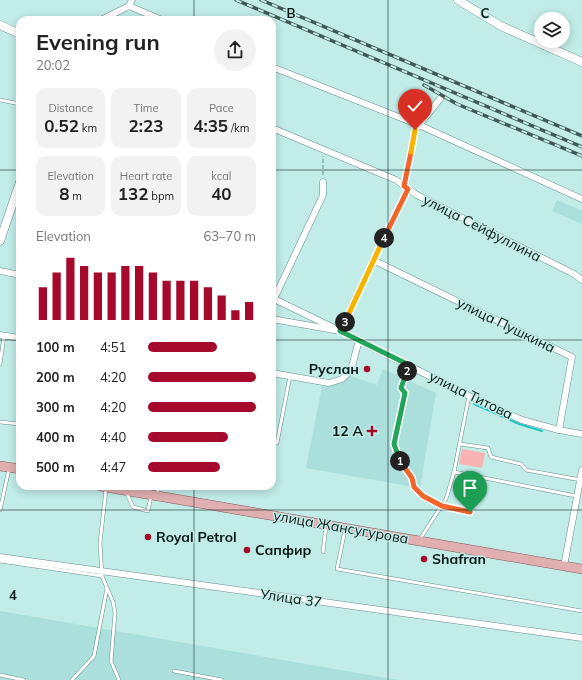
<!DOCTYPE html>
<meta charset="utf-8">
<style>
:root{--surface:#fff;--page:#f2f2f2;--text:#222;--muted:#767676;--accent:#a50a2c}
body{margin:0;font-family:Mulish,sans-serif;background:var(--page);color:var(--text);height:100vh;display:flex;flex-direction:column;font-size:15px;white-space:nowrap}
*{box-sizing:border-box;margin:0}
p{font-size:13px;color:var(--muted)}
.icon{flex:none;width:22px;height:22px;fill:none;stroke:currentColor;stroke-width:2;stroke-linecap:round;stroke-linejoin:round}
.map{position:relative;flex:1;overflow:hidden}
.side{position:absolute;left:16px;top:16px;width:260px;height:474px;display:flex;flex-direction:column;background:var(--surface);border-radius:12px;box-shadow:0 2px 10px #0003}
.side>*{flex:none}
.tools{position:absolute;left:534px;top:12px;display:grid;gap:8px}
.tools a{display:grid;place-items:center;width:36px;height:36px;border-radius:50%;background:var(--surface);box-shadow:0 2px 10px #0003;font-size:20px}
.pin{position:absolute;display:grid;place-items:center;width:34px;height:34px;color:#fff;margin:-41px -17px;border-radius:50% 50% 50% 0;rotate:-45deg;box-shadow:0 0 4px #0007}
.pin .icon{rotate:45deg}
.km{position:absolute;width:20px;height:20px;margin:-10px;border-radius:50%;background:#222;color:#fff;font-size:11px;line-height:20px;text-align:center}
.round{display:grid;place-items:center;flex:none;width:42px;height:42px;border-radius:21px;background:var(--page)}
.overview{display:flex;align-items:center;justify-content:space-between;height:68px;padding:0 20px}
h1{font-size:22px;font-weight:700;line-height:30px}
.figures{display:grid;grid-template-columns:repeat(3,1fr);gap:6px;height:68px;padding:4px 20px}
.figures div{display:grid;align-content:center;border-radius:10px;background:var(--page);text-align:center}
.figures b{font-size:17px;font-weight:700}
.figures small{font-size:11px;font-weight:400}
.figures p{font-size:11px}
.chart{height:112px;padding:8px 20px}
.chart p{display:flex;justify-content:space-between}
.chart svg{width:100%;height:72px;margin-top:4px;stroke:var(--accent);stroke-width:6}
ul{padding:0 20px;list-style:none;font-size:13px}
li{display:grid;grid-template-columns:64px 48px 1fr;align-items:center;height:30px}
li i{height:10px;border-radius:5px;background:var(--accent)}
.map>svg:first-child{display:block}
.built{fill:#abdfdb}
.green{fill:#f9b3b2}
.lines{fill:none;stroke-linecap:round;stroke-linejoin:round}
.stream{stroke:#1bc7c0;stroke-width:2}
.lane-casing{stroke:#668e8b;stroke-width:4}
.street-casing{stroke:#668e8b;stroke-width:7}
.secondary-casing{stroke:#668e8b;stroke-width:9}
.primary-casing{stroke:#875858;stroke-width:10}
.path{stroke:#6e8d8a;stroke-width:1;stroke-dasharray:4 2;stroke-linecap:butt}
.lane{stroke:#fff;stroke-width:3}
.street{stroke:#fff;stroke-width:6}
.secondary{stroke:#fff;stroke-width:8}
.primary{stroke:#e0afb0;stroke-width:9}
.rail-casing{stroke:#405956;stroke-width:3.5}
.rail{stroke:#c1ece8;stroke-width:2;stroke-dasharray:6;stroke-linecap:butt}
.split-1-casing{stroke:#fff;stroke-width:8}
.split-2-casing{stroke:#fff;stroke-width:8}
.split-3-casing{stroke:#fff;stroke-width:8}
.split-4-casing{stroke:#fff;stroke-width:8}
.split-5-casing{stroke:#fff;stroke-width:8}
.split-6-casing{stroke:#fff;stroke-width:8}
.split-1{stroke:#f0652b;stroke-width:5}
.split-2{stroke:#22a559;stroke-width:5}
.split-3{stroke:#22a559;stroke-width:5}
.split-4{stroke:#f5b400;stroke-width:5}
.split-5{stroke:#f0652b;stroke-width:5}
.split-6{stroke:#f5b400;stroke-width:5}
.grid{fill:none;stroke:#081917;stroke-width:1;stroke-opacity:0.55}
.poi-dot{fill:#a50a2c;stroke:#c1ece8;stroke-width:1.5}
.labels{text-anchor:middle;stroke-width:3;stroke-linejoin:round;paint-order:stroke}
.street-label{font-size:14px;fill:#081917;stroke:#c1ece8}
.poi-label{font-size:14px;font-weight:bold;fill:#081917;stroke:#c1ece8;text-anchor:start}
.grid-label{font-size:13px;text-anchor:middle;font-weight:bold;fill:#081917;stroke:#c1ece8;stroke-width:3;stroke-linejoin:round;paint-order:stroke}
</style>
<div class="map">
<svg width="582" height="680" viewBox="0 0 582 680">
<rect width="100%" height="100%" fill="#c1ece8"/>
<g class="built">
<polygon points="557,200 582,211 582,224 552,211"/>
<polygon points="383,369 436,393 420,488 306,468 322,386 343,381 348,375 377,385"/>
<polygon points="0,611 116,631 398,680 0,680"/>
</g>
<polygon class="green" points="462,449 485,453 482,468 459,464"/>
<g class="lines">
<polyline class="stream" points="474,404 519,424 542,431"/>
<g class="lane-casing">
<g id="lane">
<polyline points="0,100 20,104"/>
<polyline points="0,364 4,336"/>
<polyline points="409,366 401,388 405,393 394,444 398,458 412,478 414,487 423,496 442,506 470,512"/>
<polyline points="0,422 20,424"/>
<polyline points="272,443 277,443 290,376"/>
<polyline points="460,444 488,448 491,457 521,464 526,470 581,480"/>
<polyline points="454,472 576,496"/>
<polyline points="106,489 100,543 102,576 113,602 115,613 111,661 119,680"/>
<polyline points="126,492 133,507 148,511 151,496"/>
<polyline points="157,494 159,486"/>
<polyline points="0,510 9,469"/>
<polyline points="345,530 337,569 582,611"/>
<polyline points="420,539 446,499 454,472 469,396"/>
<polyline points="323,552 326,526"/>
<polyline points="0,561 102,576"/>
<polyline points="174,671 222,680"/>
<polyline points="0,675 24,680"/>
<polyline points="72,680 94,656 107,588"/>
</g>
</g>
<g class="street-casing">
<g id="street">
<polyline points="129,6 162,20"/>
<polyline points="101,20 129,6 132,0"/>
<polyline points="272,67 419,125 582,199"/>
<polyline points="272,128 396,180 417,195 574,274 582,280"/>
<polyline points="404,186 415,130 440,99"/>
<polyline points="373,260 572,357 559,430"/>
<polyline points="0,271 20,275"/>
<polyline points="272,298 334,328"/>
<polyline points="274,299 323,195 323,182"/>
<polyline points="272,319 340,331 469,396 522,420 559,430 582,434"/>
<polyline points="340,331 408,189"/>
<polyline points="0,335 20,338"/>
<polyline points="272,373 329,383 342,379 351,370 359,340"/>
<polyline points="0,557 582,638"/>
<polyline points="564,566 582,470"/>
</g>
</g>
<g class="secondary-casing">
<g id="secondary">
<polyline points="458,0 501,26 582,62"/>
<polyline points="0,25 20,34"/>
<polyline points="0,241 20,182"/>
</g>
</g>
<g class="primary-casing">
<g id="primary">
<polyline points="0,466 20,469"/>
<polyline points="100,486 582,569"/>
</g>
</g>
<polyline class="path" points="323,175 323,156"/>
<use href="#lane" class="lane"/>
<use href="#street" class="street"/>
<use href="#secondary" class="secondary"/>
<use href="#primary" class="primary"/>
<g class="rail-casing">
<g id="rail">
<polyline points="236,0 582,147"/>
<polyline points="261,0 582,136"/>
<polyline points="424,85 457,104 582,156"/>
</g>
</g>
<use href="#rail" class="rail"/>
</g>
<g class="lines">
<g class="split-1-casing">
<polyline id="split-1" points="400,461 412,478 414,487 423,496 442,506 470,512"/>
</g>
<g class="split-2-casing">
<polyline id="split-2" points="400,461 394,444 405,393 401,388 407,371"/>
</g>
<g class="split-3-casing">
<polyline id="split-3" points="345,322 340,331 409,365 407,371"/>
</g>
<g class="split-4-casing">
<polyline id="split-4" points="345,322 384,238"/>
</g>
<g class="split-5-casing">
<polyline id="split-5" points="384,238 408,189 404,186 411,152"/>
</g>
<g class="split-6-casing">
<polyline id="split-6" points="411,152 415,130"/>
</g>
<use href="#split-1" class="split-1"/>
<use href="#split-2" class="split-2"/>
<use href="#split-3" class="split-3"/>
<use href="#split-4" class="split-4"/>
<use href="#split-5" class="split-5"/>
<use href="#split-6" class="split-6"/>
</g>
<path class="grid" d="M194,0V20M388,0V680M0,170H20M272,170H582M0,340H20M272,340H582M194,486V680M0,510H582"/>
<g class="poi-dot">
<circle cx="367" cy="369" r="4"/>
<path d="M370 425h4v4h4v4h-4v4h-4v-4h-4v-4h4z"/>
<circle cx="148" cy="537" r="4"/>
<circle cx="247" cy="550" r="4"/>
<circle cx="424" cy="559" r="4"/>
</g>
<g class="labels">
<g class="street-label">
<text transform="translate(482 228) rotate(27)" y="5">улица Сейфуллина</text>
<text transform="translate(506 325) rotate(26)" y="5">улица Пушкина</text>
<text transform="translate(471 395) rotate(26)" y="5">улица Титова</text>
<text transform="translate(341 527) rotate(10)" y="5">улица Жансугурова</text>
<text transform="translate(291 598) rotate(8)" y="5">Улица 37</text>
</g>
<g class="poi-label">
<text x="359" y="374" text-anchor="end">Руслан</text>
<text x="363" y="436" text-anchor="end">12 А</text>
<text x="156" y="542">Royal Petrol</text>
<text x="255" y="555">Сапфир</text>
<text x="432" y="564">Shafran</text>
</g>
</g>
<g class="grid-label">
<text x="291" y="18">B</text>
<text x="485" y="18">C</text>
<text x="13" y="600">4</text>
</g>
</svg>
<div class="tools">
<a><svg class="icon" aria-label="layers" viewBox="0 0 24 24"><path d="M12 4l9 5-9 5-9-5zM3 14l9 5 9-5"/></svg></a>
</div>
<div class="pin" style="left:470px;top:512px;background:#1e9e55"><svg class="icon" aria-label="arrive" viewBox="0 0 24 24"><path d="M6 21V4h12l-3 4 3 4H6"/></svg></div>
<div class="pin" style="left:415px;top:130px;background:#d93025"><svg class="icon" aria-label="check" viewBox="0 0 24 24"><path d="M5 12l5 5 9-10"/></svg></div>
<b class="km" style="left:400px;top:461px">1</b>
<b class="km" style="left:407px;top:371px">2</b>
<b class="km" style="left:345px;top:322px">3</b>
<b class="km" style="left:384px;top:238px">4</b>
<section class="side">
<div class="overview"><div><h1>Evening run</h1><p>20:02</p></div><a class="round"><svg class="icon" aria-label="share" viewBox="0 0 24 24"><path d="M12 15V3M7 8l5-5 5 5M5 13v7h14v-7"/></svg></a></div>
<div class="figures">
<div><p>Distance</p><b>0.52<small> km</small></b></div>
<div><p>Time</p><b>2:23</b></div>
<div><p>Pace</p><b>4:35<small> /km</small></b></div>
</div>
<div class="figures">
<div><p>Elevation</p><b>8<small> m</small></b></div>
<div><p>Heart rate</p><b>132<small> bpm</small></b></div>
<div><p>kcal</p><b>40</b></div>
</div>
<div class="chart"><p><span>Elevation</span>63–70 m</p>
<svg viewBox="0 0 160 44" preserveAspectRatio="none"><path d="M5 44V24M15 44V15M25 44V6M35 44V11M45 44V15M55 44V15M65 44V11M75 44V11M85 44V15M95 44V20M105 44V20M115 44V20M125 44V24M135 44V29M145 44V38M155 44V33"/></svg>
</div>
<ul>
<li><b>100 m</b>4:51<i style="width:64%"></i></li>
<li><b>200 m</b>4:20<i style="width:100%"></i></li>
<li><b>300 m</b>4:20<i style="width:100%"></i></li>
<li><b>400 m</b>4:40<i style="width:74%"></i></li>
<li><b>500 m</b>4:47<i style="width:67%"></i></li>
</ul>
</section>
</div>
